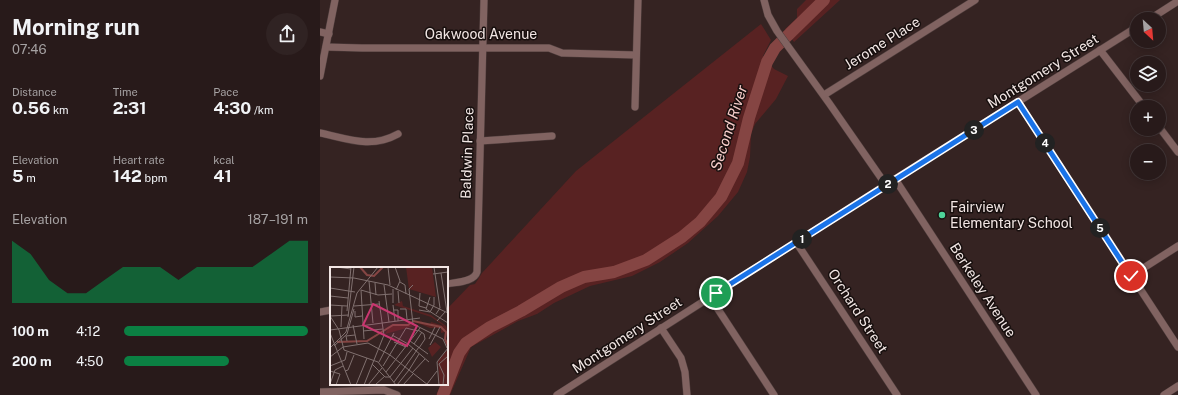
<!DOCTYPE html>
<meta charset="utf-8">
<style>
:root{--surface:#281a1a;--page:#302323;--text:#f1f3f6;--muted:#a5a1a2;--line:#443839;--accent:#0b8043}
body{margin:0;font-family:"Public Sans",sans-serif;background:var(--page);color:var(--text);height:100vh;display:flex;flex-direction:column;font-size:15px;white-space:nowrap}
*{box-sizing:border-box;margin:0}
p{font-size:13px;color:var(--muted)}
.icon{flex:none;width:22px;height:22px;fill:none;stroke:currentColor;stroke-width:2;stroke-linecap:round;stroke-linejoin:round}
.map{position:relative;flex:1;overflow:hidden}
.sheet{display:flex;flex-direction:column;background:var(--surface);width:320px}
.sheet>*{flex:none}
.needle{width:26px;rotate:154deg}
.controls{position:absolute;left:810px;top:12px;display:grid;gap:8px}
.controls a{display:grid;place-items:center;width:36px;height:36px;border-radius:50%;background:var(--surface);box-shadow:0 2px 10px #0003,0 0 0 1px var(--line);font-size:20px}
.pin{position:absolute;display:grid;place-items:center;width:34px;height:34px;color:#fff;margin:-17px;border:2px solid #fff;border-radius:50%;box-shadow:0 1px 4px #0007}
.km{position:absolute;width:20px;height:20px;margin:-10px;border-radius:50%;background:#222;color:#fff;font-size:11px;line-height:20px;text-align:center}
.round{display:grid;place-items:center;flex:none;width:42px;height:42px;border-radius:21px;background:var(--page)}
.headline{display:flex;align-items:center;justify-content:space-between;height:68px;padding:0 12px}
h1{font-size:22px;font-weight:700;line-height:30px}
.stats{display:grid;grid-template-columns:repeat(3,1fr);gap:6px;height:68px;padding:4px 12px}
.stats div{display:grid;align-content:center}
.stats b{font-size:17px;font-weight:700}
.stats small{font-size:11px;font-weight:400}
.stats p{font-size:11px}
.chart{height:112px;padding:8px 12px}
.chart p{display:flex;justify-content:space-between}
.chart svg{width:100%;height:72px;margin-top:4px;fill:var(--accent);opacity:.7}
ul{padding:0 12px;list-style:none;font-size:13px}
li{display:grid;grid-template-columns:64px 48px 1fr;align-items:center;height:30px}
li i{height:10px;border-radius:5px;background:var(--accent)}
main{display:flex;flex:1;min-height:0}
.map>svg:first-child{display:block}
.green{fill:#582222}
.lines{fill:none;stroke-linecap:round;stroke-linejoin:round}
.river{stroke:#854543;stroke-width:12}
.minor-casing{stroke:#4f3e3d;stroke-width:8}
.minor{stroke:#816361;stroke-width:7}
.route-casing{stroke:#fff;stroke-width:8}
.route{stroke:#1a73e8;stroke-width:5}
.poi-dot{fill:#4ed399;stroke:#170f0e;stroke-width:1.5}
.labels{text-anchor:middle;stroke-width:3;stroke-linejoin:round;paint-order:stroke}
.street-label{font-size:14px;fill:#f2e6e4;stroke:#170f0e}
.poi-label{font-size:14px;fill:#f2e6e4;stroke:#170f0e;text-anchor:start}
.water-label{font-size:15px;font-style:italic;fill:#f7cdca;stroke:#170f0e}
.inset-river{fill:none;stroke:#854543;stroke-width:2}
.inset-road{fill:none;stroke:#817170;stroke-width:1}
.view{fill:#c93770;fill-opacity:0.15;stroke:#c93770;stroke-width:2}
.inset-edge{fill:none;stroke:#f2e6e4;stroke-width:2}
</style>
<main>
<section class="sheet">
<div class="headline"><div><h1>Morning run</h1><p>07:46</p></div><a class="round"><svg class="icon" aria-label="share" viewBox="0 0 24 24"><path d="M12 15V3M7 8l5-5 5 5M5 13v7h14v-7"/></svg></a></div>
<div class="stats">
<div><p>Distance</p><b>0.56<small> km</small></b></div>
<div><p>Time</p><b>2:31</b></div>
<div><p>Pace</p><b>4:30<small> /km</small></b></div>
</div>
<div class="stats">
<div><p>Elevation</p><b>5<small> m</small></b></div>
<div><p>Heart rate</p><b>142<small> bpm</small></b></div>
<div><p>kcal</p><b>41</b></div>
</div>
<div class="chart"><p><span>Elevation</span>187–191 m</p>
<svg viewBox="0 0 160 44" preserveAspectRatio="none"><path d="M0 44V6L10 14L20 30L30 38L40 38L50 30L60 22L70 22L80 22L90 30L100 22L110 22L120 22L130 22L140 14L150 6L160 6V44z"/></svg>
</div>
<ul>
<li><b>100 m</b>4:12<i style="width:100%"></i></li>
<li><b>200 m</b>4:50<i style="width:57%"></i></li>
</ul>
</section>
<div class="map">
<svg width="858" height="395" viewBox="0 0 858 395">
<rect width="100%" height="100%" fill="#352322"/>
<g class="green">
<polygon points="486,0 520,0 474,42 465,29 477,18 477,9"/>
<polygon points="441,24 451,40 443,56 454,69 468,76 456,99 435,124 431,134 430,157 427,172 418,192 398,216 368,243 340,262 312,276 270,286 234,303 217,314 198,321 151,347 130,395 116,395 121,384 127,384 127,309 150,285 155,284 162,273 256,171"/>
</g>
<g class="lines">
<polyline class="river" points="123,395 139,353 146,343 170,327 201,311 241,287 264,277 294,272 326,260 362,237 380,222 401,197 418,163 429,118 447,62 455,48 504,0"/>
<g class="minor-casing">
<g id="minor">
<polyline points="444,0 448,15 457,31 509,103 566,185"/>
<polyline points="830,19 858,1"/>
<polyline points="0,32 9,34"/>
<polyline points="6,47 42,48 229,48 242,53 316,55"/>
<polyline points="780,50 824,107"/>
<polyline points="0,76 15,0"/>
<polyline points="504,95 655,0"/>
<polyline points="698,102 858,347"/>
<polyline points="315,107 318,0"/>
<polyline points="839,127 858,152"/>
<path d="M0,133C28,139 51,149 78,134"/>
<polyline points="160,141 232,136"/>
<polyline points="575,179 716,395"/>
<polyline points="476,242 577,395"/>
<polyline points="811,276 858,246"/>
<path d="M127,284C136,282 154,282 157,272L164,0"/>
<polyline points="390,297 454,395"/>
<polyline points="0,312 11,310"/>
<polyline points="341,328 361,358 365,372 367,395"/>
<polyline points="0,392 64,390 77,395"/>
<polyline points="237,395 575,179 817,27"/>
<polyline points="844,395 858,386"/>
</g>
</g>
<use href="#minor" class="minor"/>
</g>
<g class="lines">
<g class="route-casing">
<polyline id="route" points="396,293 698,102 811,276"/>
</g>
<use href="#route" class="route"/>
</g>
<circle class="poi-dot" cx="622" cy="215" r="4"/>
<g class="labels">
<g class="street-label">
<text x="161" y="39">Oakwood Avenue</text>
<text transform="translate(562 43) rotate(-32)" y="5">Jerome Place</text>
<text transform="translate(723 71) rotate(-32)" y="5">Montgomery Street</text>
<text transform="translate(147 153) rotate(-88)" y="5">Baldwin Place</text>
<text transform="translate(663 290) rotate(57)" y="5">Berkeley Avenue</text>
<text transform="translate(538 311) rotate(57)" y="5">Orchard Street</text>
<text transform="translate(307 335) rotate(-33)" y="5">Montgomery Street</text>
</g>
<g class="poi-label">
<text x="630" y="212">Fairview<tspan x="630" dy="16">Elementary School</tspan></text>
</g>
<g class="water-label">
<text transform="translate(409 128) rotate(-72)" y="5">Second River</text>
</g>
</g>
<g transform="translate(10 267)">
<rect width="118" height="118" fill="#352322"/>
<path d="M76,0H102L106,30L79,22ZM72,34L73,39L101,48L116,59L118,65L115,72L118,80L114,72L115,65L111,66V61H100L83,54L91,55L90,51L92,56L100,58L101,55L114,59L101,50L64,38ZM82,54L80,58L84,59L55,67L60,59L78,57ZM105,75L111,80L102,90L98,81ZM118,82V118H110L108,94Z" fill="#582222"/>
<path class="inset-river" d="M30,0L37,8L44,9L53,0M83,54L111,60L116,65L115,72L118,79M7,75L37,74L63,58H78L82,55"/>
<path class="inset-road" d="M6,0L21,2M58,0L60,18M65,0L70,14L66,23M104,0L110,41L106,47M111,6L117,45M103,7L118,5M0,10L24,11L58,18L118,46M39,14L43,56M70,15L75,18L76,27M45,16L46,28M54,18L59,55M83,18L79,22L83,57L113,72L117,81M0,21L25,25M68,24L69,36M90,26L89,39L96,41M0,29L18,31M100,30L96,42L118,56M49,34L52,55M63,36V22M0,38L17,39M63,38L65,54M24,39L49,37M70,42H76L77,52M64,43H68V54M89,43L100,45L104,38V30M17,44L21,0M25,44V50L32,49M0,49L19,48M0,49L9,63L14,83L48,95L66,118M18,50L24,0M107,54L115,45M23,58L27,77M11,60L12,39M0,63L90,51M88,63L94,67L95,72L89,81M33,64L53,62M0,66L21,118M62,68L78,77M34,72L31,23L48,28L62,27M99,72L105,60M17,74L16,69L25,68M80,74L98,87M64,75L76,80M78,77L99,95M84,77L92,65M100,78L110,60M4,79L17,67L24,42M0,81L16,65L27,26L48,0M0,90L13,80L38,76L60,88L98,118M49,95L64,66M42,97L55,110M0,99L15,93L17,85M53,99L76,61L88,64M75,100L89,80M79,103L89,87M0,104L10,107L6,118M15,104L18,103L24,88M56,105L90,61M82,106L95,92M55,110H60L83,81M64,115L75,100M0,117L5,103L13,99M97,117L107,104M26,118L37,91M34,118L54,68L52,55M38,118L52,101M45,118L55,109M67,118L79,103M73,118L83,107M109,118L107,95L118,81M113,118L114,108L109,97L118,89"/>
<path class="view" d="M43,37L87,59L77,79L33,58Z"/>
<rect width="118" height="118" class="inset-edge"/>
</g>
</svg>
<div class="controls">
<a><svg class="needle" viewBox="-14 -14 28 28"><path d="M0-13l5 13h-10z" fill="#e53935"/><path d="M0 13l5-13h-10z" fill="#a5a1a2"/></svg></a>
<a><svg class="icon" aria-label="layers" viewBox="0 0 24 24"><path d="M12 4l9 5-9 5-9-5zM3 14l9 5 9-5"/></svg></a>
<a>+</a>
<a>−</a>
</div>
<div class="pin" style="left:396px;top:293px;background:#1e9e55"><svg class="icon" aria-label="arrive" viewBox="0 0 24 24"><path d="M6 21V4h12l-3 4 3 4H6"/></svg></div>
<div class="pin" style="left:811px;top:276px;background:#d93025"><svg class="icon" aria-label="check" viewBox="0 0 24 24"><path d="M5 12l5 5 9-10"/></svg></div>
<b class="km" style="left:482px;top:239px">1</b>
<b class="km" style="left:568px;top:184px">2</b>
<b class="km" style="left:654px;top:130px">3</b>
<b class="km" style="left:725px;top:143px">4</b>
<b class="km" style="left:780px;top:228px">5</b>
</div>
</main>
